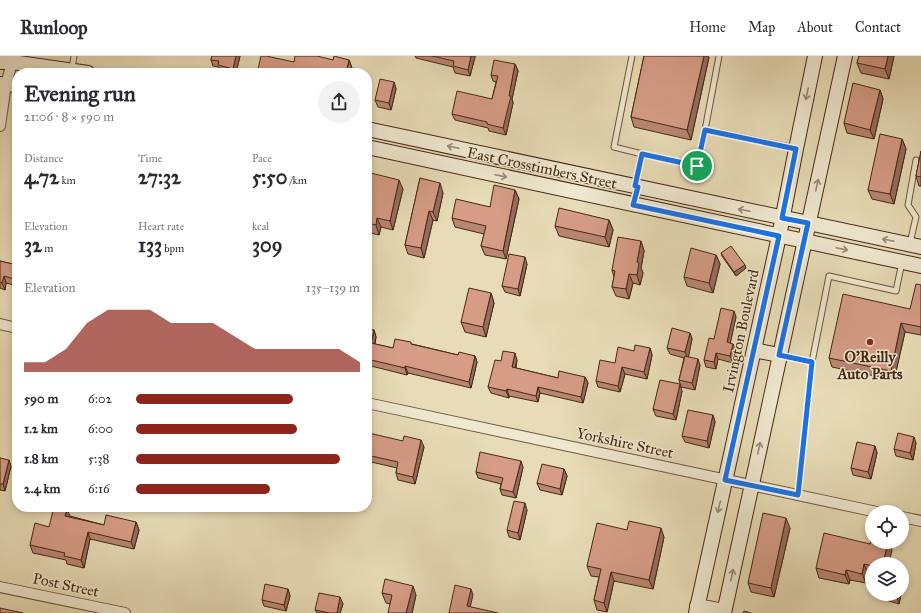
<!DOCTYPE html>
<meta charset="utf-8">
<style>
:root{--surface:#fff;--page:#f2f2f3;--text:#2b2b33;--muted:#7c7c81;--line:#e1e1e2;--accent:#8f2418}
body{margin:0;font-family:"IM FELL Great Primer",serif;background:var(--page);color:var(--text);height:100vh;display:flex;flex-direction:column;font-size:15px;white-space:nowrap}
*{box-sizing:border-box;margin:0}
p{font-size:13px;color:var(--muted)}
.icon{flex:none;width:22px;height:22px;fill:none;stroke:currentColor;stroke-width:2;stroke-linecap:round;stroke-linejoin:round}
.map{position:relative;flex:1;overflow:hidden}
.details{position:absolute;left:12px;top:12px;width:360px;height:444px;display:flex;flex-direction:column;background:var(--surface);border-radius:16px;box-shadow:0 2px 6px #0003}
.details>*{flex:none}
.controls{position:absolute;left:865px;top:449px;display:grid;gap:8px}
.controls a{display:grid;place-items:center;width:44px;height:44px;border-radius:50%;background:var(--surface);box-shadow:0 2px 6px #0003;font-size:20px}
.pin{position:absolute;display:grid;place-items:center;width:34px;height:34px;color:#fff;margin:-17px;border:2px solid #fff;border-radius:50%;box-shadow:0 1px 4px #0007}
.round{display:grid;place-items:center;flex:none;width:42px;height:42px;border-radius:21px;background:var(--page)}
.overview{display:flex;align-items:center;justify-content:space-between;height:68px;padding:0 12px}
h1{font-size:22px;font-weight:700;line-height:30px}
.stats{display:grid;grid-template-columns:repeat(3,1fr);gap:6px;height:68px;padding:4px 12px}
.stats div{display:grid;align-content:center}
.stats b{font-size:20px;font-weight:700}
.stats small{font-size:11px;font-weight:400}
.stats p{font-size:11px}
.chart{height:112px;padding:8px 12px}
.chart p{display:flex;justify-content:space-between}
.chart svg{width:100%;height:72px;margin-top:4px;fill:var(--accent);opacity:.7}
ul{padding:0 12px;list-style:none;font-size:13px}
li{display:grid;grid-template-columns:64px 48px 1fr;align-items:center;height:30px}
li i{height:10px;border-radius:5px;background:var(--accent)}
header{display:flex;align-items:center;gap:24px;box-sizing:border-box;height:56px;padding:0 20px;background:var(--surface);border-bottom:1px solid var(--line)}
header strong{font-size:19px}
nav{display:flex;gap:22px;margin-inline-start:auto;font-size:14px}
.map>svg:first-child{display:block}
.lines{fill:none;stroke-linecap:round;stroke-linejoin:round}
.service-casing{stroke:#6e553c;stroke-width:7}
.minor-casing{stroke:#6e553c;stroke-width:12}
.secondary-casing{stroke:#462813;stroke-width:16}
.service{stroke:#efe8d0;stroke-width:5}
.minor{stroke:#efe8d0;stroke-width:10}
.secondary{stroke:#efe8d0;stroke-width:14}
.wall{fill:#b88673;stroke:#462813}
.shaded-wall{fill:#966d5e;stroke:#462813}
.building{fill:#d69c86;stroke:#462813}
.oneway{stroke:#9a8872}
.route-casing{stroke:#fff;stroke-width:8}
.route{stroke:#1a73e8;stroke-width:5}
.poi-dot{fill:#8f2418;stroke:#efe8d0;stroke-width:1.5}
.labels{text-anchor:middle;stroke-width:3;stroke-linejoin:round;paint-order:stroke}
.street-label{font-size:15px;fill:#462813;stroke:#efe8d0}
.poi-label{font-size:15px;font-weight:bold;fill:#462813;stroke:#efe8d0}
</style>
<header>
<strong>Runloop</strong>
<nav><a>Home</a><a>Map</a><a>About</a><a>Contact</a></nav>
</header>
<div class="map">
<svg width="921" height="557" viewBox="0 0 921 557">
<rect width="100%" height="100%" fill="#e7dcb7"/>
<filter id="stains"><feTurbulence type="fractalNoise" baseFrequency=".005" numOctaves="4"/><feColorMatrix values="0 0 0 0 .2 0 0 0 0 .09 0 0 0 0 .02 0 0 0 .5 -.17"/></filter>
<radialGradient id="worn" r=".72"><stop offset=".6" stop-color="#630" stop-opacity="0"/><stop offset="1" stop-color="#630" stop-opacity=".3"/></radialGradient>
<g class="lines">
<g class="service-casing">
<g id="service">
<polyline points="632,0 614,91 642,98"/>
<polyline points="719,0 705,74 795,92"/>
<polyline points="72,13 74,0"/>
<polyline points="635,129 642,98 697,110 705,74"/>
<polyline points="910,187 916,161 908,149 916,104"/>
<polyline points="780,299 812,306"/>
<polyline points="798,439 812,306 829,220 896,235 902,206"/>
</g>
</g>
<g class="minor-casing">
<g id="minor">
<polyline points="0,70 6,28 14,0"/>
<polyline points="0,268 17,272"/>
<polyline points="367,347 877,456"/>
<polyline points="902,461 921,465"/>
<polyline points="0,531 125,557"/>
</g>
</g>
<g class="secondary-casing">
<g id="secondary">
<polyline points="0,6 12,6 88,17"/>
<polyline points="0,28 17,29"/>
<polyline points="367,73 921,191"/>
<polyline points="367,91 921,210"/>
<polyline points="754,294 779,299"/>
<polyline points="697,550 724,555"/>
<polyline points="696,557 779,180 796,93 815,0"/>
<polyline points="724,557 845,0"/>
</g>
</g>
<use href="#service" class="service"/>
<use href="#minor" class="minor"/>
<use href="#secondary" class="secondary"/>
</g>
<g class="wall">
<polygon points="212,0 240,0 236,17 225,17 220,16 219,11 213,10 211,4"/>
<polygon points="415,0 475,0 475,1 470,20 455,17 453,11 416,2"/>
<polygon points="644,0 708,0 709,1 691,84 634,71 631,61"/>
<polygon points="859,0 894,0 889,23 861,17 857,7"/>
<polygon points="333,4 349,4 352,12 351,17 257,17 294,6"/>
<polygon points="515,8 518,15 512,43 513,47 506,79 489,75 488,72 455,64 452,58 492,43 496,26 493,25 491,19"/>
<polygon points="394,26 396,33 391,54 378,51 375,44"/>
<polygon points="880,34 883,43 874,83 847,77 844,67"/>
<polygon points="902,83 906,93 894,148 872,143 868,134"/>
<polygon points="921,95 921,130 919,130 916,120"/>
<polygon points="367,116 403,133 393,174 381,171 379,179 367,176"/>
<polygon points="420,122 443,137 437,165 433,164 424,202 408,198 405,189"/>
<polygon points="515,134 519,143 506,203 485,199 481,190 484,178 455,171 452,162 490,151"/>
<polygon points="609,164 613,174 609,191 559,180 555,170"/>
<polygon points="641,185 644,195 641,212 643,217 640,229 633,227 629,243 616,240 612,231 614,221 612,214"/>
<polygon points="721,197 746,212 736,220 722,200"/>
<polygon points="716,199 720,208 713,237 687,230 684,221"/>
<polygon points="0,205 17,209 17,230 6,227 5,234 0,232"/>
<polygon points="527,208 520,240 505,236 502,230"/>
<polygon points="921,229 921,279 905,276 894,324 832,311 829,302 910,253"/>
<polygon points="491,237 494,247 486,281 465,276 461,266"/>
<polygon points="736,261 730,287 736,294 733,307 718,303 716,313 706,311 704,304 714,283"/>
<polygon points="367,273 374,274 376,281 375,288 393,292 412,288 458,299 475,300 477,306 471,332 408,317 407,319 367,309"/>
<polygon points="690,277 692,283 688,301 700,309 695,334 681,331 679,324 684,302 670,298 667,292"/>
<polygon points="650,292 652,299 647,323 625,318 620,336 598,331 596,325 615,307 634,295"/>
<polygon points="517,304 516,312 558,322 585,321 588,327 583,347 540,337 538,346 509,340 509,342 491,337 488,331 501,305"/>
<polygon points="682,335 676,364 656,360 653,353"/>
<polygon points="713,359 715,366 709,392 685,386 682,380"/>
<polygon points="367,384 424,391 415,428 398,424 396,417 397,412 367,405"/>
<polygon points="916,387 913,404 896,400 894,393"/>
<polygon points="875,390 877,397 871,423 853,419 851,412"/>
<polygon points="0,402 11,410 5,435 0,434"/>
<polygon points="523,411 516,442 502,439 500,433 501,428 478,422 476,416"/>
<polygon points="564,413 567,420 562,439 540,434 537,427"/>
<polygon points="527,454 520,484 509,481 507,474"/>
<polygon points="70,460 104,469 136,466 139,474 134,493 90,483 84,512 67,508 66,504 33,497 30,489 49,471"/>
<polygon points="790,472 774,541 751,536 748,527"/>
<polygon points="627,474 664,481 653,533 614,525 607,556 597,554 594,544 599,521 591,520 587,510"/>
<polygon points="892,494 872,508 872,519 868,518 866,527 850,524 849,528 819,522 816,512"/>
<polygon points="288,533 290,540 286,555 264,550 262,544"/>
<polygon points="382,537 416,539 412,557 389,557 391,548 386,547"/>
<polygon points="883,538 901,538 899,548 886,544"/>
<polygon points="343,548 340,557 317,557 315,554"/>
</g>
<g class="shaded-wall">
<polygon points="236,0 240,0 236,17 235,17 233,13"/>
<polygon points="471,0 475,0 475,1 470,20 468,14"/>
<polygon points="704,0 708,0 709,1 691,84 687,74"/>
<polygon points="888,0 894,0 889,23 885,13"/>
<polygon points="349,4 352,12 351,17 346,17"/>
<polygon points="515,8 518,15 512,43 513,47 506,79 503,72"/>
<polygon points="394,26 396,33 391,54 389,47"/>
<polygon points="880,34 883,43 874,83 870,74"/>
<polygon points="902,83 906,93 894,148 890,138"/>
<polygon points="399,124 403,133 393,174 390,165"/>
<polygon points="440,127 443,137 437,165 433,156"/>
<polygon points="515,134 519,143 506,203 503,195"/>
<polygon points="429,155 433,164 424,202 421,192"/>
<polygon points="377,162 381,171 379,179 376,169"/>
<polygon points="609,164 613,174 609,191 605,181"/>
<polygon points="641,185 644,195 641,212 643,217 640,229 637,219 637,206"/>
<polygon points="716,199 720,208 713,237 709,227"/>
<polygon points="525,201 527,208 520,240 518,233"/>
<polygon points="745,209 746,212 736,220 734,216"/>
<polygon points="629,218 633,227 629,243 626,233"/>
<polygon points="4,220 6,227 5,234 2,227"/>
<polygon points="491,237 494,247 486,281 483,271"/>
<polygon points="734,255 736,261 729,293 727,286"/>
<polygon points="901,267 905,276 894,324 891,315"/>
<polygon points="374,274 376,281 373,293 371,287"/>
<polygon points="690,277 692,283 688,303 685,296"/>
<polygon points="733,288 736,294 733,307 730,300"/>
<polygon points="650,292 652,299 647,323 644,316"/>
<polygon points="515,297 517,304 514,318 512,311"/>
<polygon points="716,297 718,303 716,313 714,306"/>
<polygon points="475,300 477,306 471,332 469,326"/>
<polygon points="698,303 700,309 695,334 692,327"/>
<polygon points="405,310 408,317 407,319 405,312"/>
<polygon points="622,311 625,318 620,336 618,330"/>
<polygon points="585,321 588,327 583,347 581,341"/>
<polygon points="680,328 682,335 676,364 673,358"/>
<polygon points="538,331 540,337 538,346 536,340"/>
<polygon points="507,333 509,340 509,342 506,335"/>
<polygon points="713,359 715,366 709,392 707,385"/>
<polygon points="914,381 916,387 913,404 910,397"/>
<polygon points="421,384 424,391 415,428 413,421"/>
<polygon points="875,390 877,397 871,423 868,416"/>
<polygon points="9,404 11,410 5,435 3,428"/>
<polygon points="521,405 523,411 516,442 513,436"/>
<polygon points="564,413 567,420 562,439 560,433"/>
<polygon points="525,447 527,454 520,484 518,477"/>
<polygon points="67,453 70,460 68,467 65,460"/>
<polygon points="786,462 790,472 774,541 771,532"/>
<polygon points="136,466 139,474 134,493 131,486"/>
<polygon points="661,472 664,481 653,533 649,524"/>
<polygon points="88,476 90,483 84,512 81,504"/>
<polygon points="888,486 889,486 892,494 889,508 883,508"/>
<polygon points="864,508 868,518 866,527 862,518"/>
<polygon points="903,512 906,519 902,534 902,517"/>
<polygon points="846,514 850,524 849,528 845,519"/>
<polygon points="611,516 614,525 607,556 604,547"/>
<polygon points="413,530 416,539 412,557 406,557"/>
<polygon points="288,533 290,540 286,555 284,549"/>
<polygon points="471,533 473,539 469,556 467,550"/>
<polygon points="897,538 901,538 899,548 897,541"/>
<polygon points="340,541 343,548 340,557 337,557"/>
</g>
<g class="building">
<polygon points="212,0 236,0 233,13 218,9 219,5 211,4"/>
<polygon points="261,0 266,0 294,6 295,0 317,0 333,4 334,0 349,4 346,17 290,17 277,14 277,17 257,17"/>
<polygon points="432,0 471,0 468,14 453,10 454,5"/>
<polygon points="644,0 704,0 687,74 631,61"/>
<polygon points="859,0 888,0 885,13 857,7"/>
<polygon points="494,4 515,8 509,40 511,40 503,72 487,68 487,66 452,58 457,35 492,43 498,20 491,19"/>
<polygon points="380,23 394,26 389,47 375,44"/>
<polygon points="853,27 880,34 870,74 844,67"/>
<polygon points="880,78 902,83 890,138 868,134"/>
<polygon points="921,95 921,121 916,120"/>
<polygon points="367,116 399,124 390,165 377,162 376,169 367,167"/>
<polygon points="420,122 440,127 433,156 429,155 421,192 405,189"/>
<polygon points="494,129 515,134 503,195 481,190 486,170 452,162 456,143 490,151"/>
<polygon points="559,152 609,164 605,181 555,170"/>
<polygon points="618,181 641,185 637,206 639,207 637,219 629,218 626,233 612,231 615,215 612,214"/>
<polygon points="731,190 745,209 734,216 721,197"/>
<polygon points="691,192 716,199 709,227 684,221"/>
<polygon points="509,198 525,201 518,233 502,230"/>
<polygon points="0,205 17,209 17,224 4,220 2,227 0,226"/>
<polygon points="916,228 921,229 921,271 901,267 891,315 829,302 843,238 910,253"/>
<polygon points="469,232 491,237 483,271 461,266"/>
<polygon points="721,252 734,255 727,286 733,288 730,300 716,297 714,306 704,304 709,282 714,283"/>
<polygon points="672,272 690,277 685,296 667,292"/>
<polygon points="367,273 374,274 371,287 393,292 395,283 411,286 411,288 458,299 459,296 475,300 469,326 405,310 405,312 367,303"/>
<polygon points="635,289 650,292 644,316 622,311 618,330 596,325 600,304 615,307 618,291 634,295"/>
<polygon points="503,295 515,297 512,311 558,322 559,315 585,321 581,341 538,331 536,340 507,333 506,335 488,331 495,304 501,305"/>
<polygon points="685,300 698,303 692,327 679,324"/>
<polygon points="660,324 680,328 673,358 653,353"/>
<polygon points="688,354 713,359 707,385 682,380"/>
<polygon points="369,377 403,385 404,380 421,384 413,421 396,417 398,406 367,399 367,384"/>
<polygon points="898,377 914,381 910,397 894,393"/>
<polygon points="857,386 875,390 868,416 851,412"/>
<polygon points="480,396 521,405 513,436 500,433 503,422 476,416"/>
<polygon points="0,402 9,404 3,428 0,428"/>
<polygon points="542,408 564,413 560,433 537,427"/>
<polygon points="514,445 525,447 518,477 507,474"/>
<polygon points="54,451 60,451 67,453 65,460 104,469 106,459 136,466 131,486 88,476 81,504 64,500 65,497 30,489 35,467 49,471"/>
<polygon points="763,457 786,462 771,532 748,527"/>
<polygon points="629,465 661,472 649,524 611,516 604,547 594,544 601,513 587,510 597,467 627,474"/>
<polygon points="824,477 870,488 872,480 872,486 888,486 883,508 872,508 872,510 864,508 862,518 846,514 845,519 816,512"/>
<polygon points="385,523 413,530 406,557 388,557 392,539 382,537"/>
<polygon points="265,528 288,533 284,549 262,544"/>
<polygon points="455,529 471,533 467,550 498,557 449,557"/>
<polygon points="319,537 340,541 337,557 330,557 315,554"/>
<polygon points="884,538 897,538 897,541"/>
<polygon points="0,552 23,557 0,557"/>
<polygon points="744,555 751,557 743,557"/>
</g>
<defs><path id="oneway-shaft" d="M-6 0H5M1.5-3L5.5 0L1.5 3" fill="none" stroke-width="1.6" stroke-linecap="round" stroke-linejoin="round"/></defs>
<g class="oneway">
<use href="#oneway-shaft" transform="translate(807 38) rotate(102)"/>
<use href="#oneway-shaft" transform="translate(453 91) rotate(-168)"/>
<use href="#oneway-shaft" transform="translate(501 120) rotate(12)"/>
<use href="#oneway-shaft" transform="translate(817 129) rotate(-78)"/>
<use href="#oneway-shaft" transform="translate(744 154) rotate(-168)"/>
<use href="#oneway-shaft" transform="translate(888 184) rotate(-168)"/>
<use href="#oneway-shaft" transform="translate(842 193) rotate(12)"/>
<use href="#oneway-shaft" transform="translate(759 392) rotate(-78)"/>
<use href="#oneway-shaft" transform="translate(719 451) rotate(103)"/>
<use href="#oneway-shaft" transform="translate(732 519) rotate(-78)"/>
</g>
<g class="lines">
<g class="route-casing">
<polygon id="route" points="705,74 796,93 782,162 808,167 779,299 812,306 798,439 725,424 779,180 633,149 638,131 635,130 642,98 697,110"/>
</g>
<use href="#route" class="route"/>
</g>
<circle class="poi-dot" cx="870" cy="286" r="4"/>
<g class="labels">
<g class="street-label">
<text transform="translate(542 112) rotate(12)" y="5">East Crosstimbers Street</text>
<text transform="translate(741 275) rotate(-78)" y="5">Irvington Boulevard</text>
<text transform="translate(625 387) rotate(12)" y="5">Yorkshire Street</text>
<text transform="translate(66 529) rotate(12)" y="5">Post Street</text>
</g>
<g class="poi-label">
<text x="870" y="306">O'Reilly<tspan x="870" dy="17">Auto Parts</tspan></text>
</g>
</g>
<rect width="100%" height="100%" filter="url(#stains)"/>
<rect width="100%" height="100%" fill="url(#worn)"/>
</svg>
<div class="controls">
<a><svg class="icon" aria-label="locate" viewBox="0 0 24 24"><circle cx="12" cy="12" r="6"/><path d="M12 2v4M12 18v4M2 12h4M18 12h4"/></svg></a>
<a><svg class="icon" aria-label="layers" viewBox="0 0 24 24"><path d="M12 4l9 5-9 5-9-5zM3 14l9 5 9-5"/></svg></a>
</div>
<div class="pin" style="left:697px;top:110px;background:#1e9e55"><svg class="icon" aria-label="arrive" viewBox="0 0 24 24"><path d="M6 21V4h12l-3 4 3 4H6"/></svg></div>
<section class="details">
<div class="overview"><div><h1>Evening run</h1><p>21:06 · 8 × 590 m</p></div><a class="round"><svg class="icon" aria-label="share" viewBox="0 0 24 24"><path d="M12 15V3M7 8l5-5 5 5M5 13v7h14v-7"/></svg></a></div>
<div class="stats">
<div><p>Distance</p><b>4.72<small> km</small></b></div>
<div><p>Time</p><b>27:32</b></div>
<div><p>Pace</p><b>5:50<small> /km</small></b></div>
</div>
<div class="stats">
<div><p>Elevation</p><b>32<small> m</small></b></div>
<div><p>Heart rate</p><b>133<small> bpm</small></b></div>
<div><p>kcal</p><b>309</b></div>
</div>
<div class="chart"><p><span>Elevation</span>135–139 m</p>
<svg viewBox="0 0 160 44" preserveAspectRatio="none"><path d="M0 44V38L10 38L20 30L30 14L40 6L50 6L60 6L70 14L80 14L90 14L100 22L110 30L120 30L130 30L140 30L150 30L160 38V44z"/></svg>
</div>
<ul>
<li><b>590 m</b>6:02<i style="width:70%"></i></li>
<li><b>1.2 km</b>6:00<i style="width:72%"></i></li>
<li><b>1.8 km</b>5:38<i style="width:91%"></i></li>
<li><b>2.4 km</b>6:16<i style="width:60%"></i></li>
</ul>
</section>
</div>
